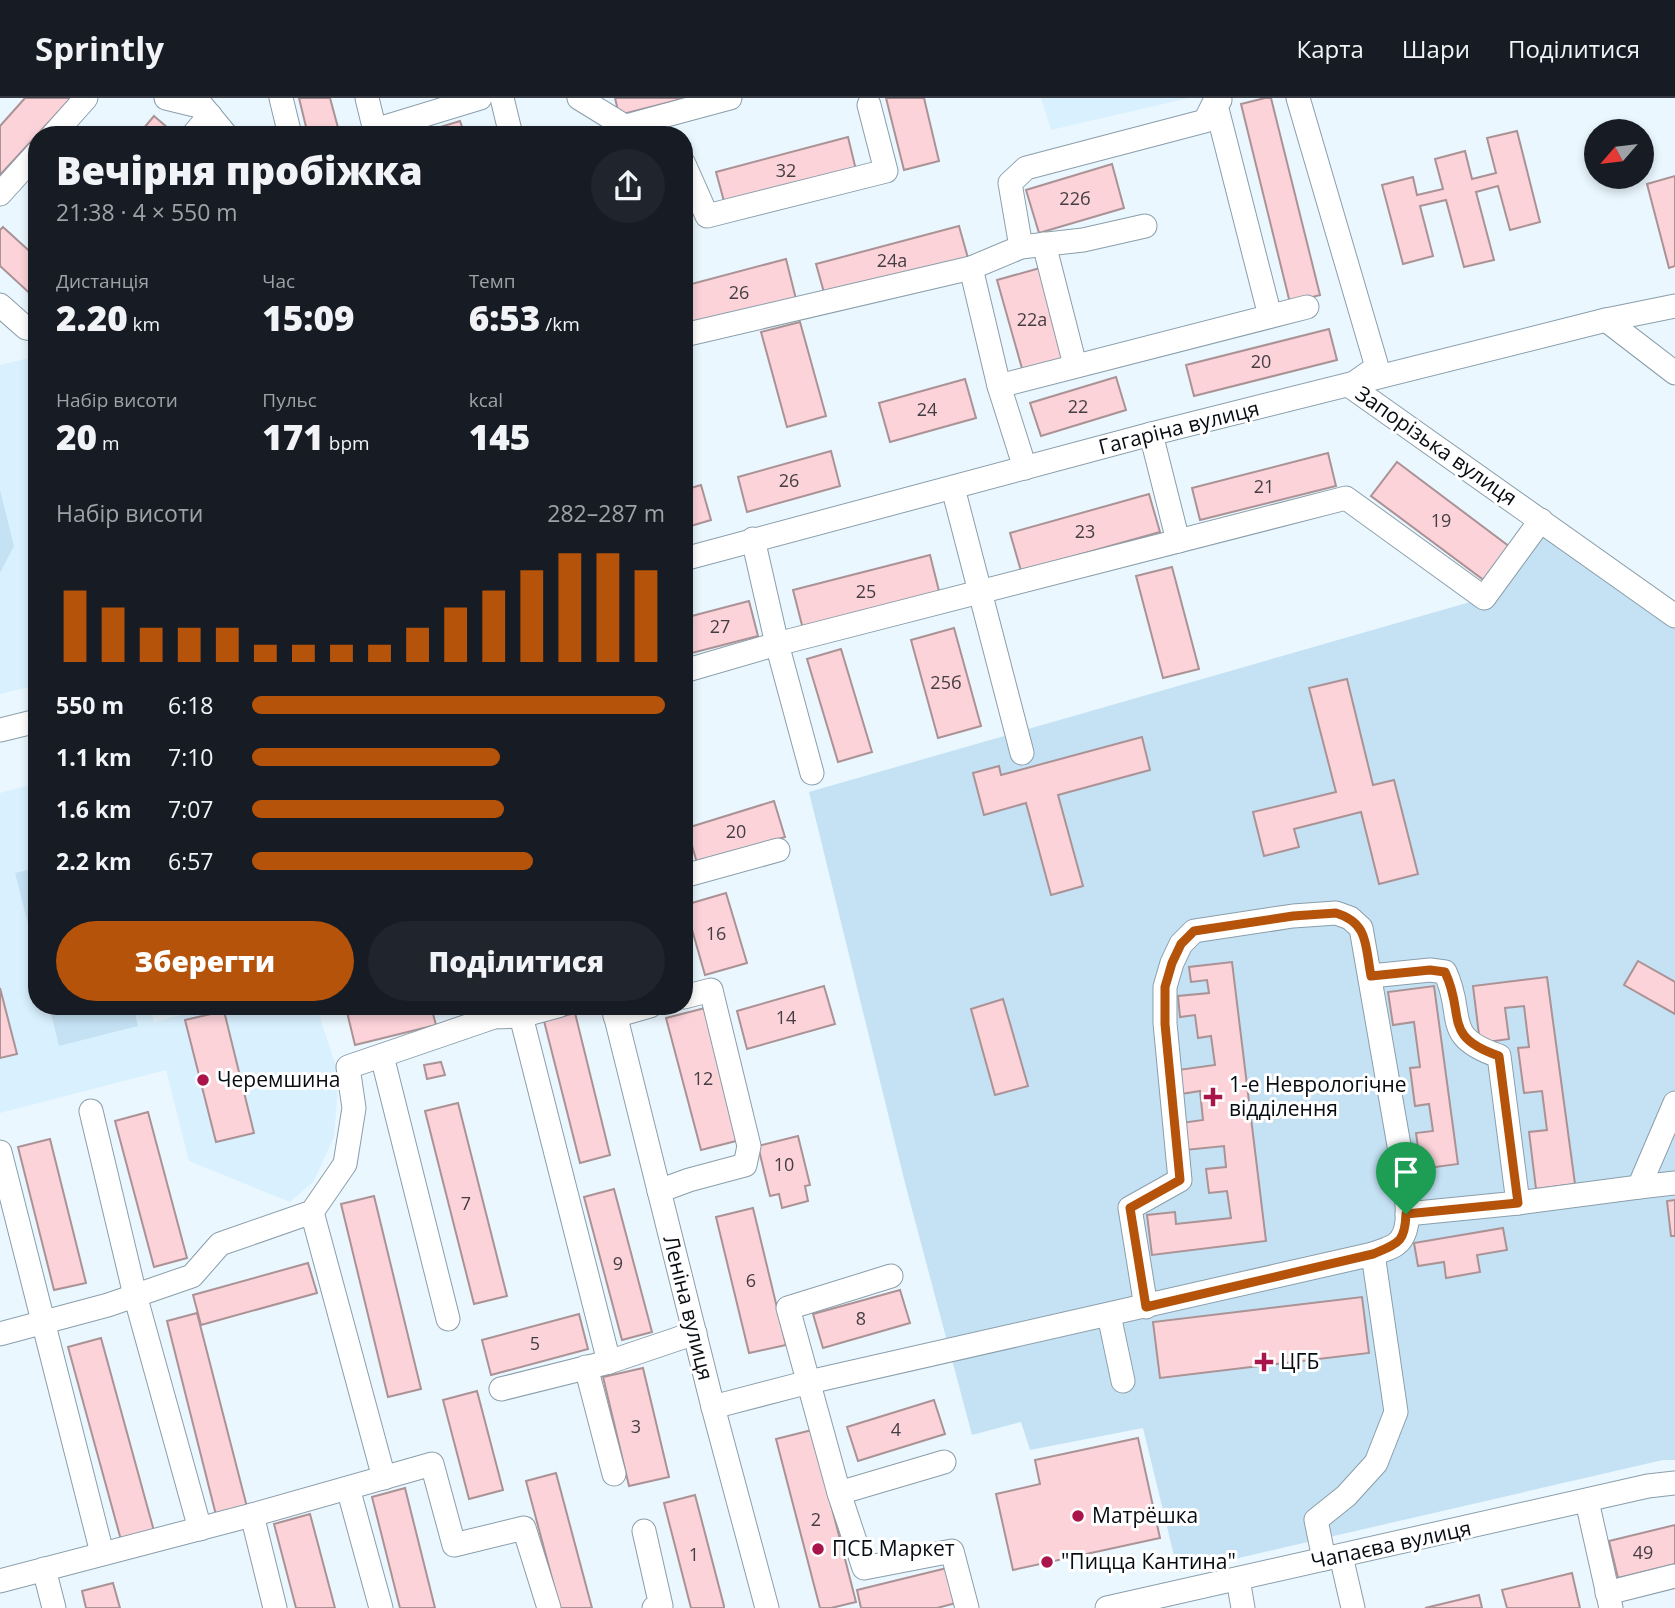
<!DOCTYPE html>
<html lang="uk">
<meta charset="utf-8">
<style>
:root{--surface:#171b24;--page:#20242c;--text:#f1f3f6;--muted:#9ea1a6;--line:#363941;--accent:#b45309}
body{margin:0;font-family:"Open Sans",sans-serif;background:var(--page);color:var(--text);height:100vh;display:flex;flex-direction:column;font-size:26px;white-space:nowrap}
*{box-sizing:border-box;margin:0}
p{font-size:23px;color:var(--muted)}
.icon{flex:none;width:38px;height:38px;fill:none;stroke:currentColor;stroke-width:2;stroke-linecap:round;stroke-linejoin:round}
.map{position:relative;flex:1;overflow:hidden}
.panel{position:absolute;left:28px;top:28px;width:665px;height:889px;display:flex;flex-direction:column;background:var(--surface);border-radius:28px;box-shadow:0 4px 10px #0003}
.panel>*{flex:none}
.needle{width:46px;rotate:242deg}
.buttons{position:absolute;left:1584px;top:21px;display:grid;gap:14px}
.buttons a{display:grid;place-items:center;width:70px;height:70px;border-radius:50%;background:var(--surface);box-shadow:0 4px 10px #0003;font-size:35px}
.pin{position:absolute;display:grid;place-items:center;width:60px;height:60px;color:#fff;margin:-72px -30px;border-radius:50% 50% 50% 0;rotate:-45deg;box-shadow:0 0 7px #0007}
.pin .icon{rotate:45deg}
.round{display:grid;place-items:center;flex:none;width:74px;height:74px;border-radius:37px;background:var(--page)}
.summary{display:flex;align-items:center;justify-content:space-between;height:119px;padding:0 28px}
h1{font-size:38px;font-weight:800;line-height:52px}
.metrics{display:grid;grid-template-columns:repeat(3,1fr);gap:10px;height:119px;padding:7px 28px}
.metrics div{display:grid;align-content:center}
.metrics b{font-size:35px;font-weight:800}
.metrics small{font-size:19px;font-weight:400}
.metrics p{font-size:19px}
.chart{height:196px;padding:14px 28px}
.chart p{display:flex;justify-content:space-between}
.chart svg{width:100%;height:126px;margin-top:7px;stroke:var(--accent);stroke-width:6}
.action{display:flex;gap:14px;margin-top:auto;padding:14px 28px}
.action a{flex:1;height:80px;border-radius:42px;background:var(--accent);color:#fff;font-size:28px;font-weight:800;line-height:80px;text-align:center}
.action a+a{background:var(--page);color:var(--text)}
ul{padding:0 28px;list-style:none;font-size:23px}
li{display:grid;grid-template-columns:112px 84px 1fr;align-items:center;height:52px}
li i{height:18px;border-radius:9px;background:var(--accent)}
header{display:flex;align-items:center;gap:42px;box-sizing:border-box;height:98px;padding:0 35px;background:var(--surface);border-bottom:2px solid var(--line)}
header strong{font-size:33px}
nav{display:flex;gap:38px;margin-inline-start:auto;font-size:24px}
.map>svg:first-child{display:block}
.built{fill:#d9f1ff}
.green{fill:#c5e2f4}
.building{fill:#fbd3d9;stroke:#aa9295;stroke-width:2}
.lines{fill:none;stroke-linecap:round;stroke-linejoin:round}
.minor-casing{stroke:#8a9eaa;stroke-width:25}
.minor{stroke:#fff;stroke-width:23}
.route-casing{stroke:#fff;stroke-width:14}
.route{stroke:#b45309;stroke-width:9}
.poi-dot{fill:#a9154a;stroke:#fff;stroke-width:2.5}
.labels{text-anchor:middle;stroke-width:6;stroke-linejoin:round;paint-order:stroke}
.number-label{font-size:18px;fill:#443e44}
.street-label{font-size:21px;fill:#070d12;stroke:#fff}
.poi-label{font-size:21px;fill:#070d12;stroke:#fff;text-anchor:start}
</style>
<header>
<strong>Sprintly</strong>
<nav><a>Карта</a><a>Шари</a><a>Поділитися</a></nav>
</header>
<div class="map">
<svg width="1675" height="1510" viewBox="0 0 1675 1510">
<rect width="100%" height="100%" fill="#eaf7ff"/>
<g class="built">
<polygon points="1041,0 1189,0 1051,32"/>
<polygon points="37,258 37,587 0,596 0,267"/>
<polygon points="37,685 37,908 150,908 154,924 216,908 316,908 339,977 334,1039 314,1083 290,1104 189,1063 166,972 0,1015 0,695"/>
</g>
<g class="green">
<polygon points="0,392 14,448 0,475"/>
<polygon points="1541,422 1675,518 1675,1362 1663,1362 1178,1474 1143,1330 1030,1352 1021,1324 972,1337 906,1089 809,694 1484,500"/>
<polygon points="37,770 37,860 15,775"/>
<polygon points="49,908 133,908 138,928 59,948"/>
</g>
<g class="building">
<polygon points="25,0 71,0 0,77 0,28"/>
<polygon points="299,0 330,0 340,37 308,37"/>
<polygon points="615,0 686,0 619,17"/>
<polygon points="886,0 924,0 939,63 904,72"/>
<polygon points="1265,0 1271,0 1320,197 1290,205 1241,6"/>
<polygon points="154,18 176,37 138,37"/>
<polygon points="460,23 465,37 425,37 424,34"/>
<polygon points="1517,33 1540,124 1510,132 1498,88 1476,94 1494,162 1464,169 1446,102 1420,108 1433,158 1403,166 1382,87 1413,79 1417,97 1443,91 1435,61 1465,53 1472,81 1496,75 1487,40"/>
<polygon points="848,39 856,72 725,107 716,74"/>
<polygon points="1112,66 1124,110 1039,135 1026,92"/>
<polygon points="1675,78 1675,168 1669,170 1647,86"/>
<polygon points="959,128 968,160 825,198 816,166"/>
<polygon points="3,129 37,160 37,202 0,168 0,132"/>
<polygon points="786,161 796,201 684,231 684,188"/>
<polygon points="1040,170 1066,263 1023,274 997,182"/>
<polygon points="800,224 826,318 787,329 761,234"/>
<polygon points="1329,231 1337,262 1194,298 1186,267"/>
<polygon points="1116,279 1126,312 1041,338 1030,305"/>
<polygon points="965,281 976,320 890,344 879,305"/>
<polygon points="831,353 840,388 747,414 738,379"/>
<polygon points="1328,355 1336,388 1200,422 1192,390"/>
<polygon points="1397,364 1510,449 1485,483 1371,398"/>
<polygon points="701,387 711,422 684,430 684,392"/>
<polygon points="1149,396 1160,434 1021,473 1010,435"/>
<polygon points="930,457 940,497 803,531 793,492"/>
<polygon points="1172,469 1199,571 1163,580 1136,478"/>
<polygon points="749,503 758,538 684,557 684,520"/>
<polygon points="954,530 981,628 938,640 911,542"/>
<polygon points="841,551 872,654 838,664 807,561"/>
<polygon points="1347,581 1373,687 1394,682 1418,776 1379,786 1361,714 1294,731 1299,749 1264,758 1253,714 1336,694 1309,590"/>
<polygon points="1142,639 1150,672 1058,697 1083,788 1051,797 1026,705 984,717 973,675 999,668 1001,677"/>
<polygon points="774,703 785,739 697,765 687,730"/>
<polygon points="726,795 747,865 705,877 685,807"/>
<polygon points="1638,863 1675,884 1675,916 1624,887"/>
<polygon points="1232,864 1266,1143 1152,1157 1147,1117 1175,1114 1176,1126 1231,1120 1227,1093 1209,1095 1206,1071 1226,1069 1224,1048 1185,1052 1181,1025 1203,1022 1200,993 1181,996 1178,972 1215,967 1211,938 1198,940 1195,917 1180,919 1178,898 1209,895 1207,882 1191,884 1189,869"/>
<polygon points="1547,879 1575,1086 1536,1091 1529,1034 1547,1032 1542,993 1524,995 1518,950 1529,949 1524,908 1505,910 1509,941 1480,945 1473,888"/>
<polygon points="824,888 835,926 747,951 737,913"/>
<polygon points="1434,888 1458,1066 1421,1071 1416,1035 1433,1033 1429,1006 1415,1008 1410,970 1420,969 1414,924 1393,927 1388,894"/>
<polygon points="0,890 17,956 0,960"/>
<polygon points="1003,901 1028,988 995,997 971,911"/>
<polygon points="354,908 431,908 436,927 355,947 346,910"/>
<polygon points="705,910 740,1042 701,1052 666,920"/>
<polygon points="224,913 254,1035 216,1044 185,922"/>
<polygon points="575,915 610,1057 580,1065 544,923"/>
<polygon points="441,964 445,977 427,981 424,967"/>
<polygon points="458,1005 507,1198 474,1206 425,1013"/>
<polygon points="148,1014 187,1160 154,1169 115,1023"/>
<polygon points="798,1038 810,1087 805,1088 808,1103 782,1110 779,1096 770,1098 758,1048"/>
<polygon points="50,1041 86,1185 54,1192 18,1049"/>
<polygon points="614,1091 652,1234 622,1242 584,1099"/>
<polygon points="374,1098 421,1291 388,1299 341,1106"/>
<polygon points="1675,1102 1675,1138 1671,1138 1667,1103"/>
<polygon points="753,1110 786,1247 749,1255 716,1119"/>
<polygon points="1503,1130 1507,1152 1477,1157 1480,1174 1446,1180 1444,1164 1418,1168 1414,1145"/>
<polygon points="308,1165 317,1195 201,1227 193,1197"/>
<polygon points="900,1192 910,1225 823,1250 813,1216"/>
<polygon points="1362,1199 1369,1255 1160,1280 1153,1224"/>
<polygon points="197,1215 247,1409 216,1417 167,1223"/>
<polygon points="579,1216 588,1251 491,1277 482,1242"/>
<polygon points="101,1240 154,1433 121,1442 68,1249"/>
<polygon points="643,1270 669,1379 629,1388 603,1279"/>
<polygon points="477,1293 503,1392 469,1401 443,1302"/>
<polygon points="934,1302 945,1336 858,1363 847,1329"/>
<polygon points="812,1332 856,1504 831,1510 820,1510 776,1341"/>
<polygon points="1138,1340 1160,1440 1013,1472 996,1396 1040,1386 1035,1362"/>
<polygon points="556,1375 592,1510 560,1510 526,1383"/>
<polygon points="405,1390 435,1510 400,1510 372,1399"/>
<polygon points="695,1397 724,1508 724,1510 691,1510 664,1405"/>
<polygon points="310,1416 335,1510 296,1510 274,1426"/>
<polygon points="1675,1427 1675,1466 1618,1480 1609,1443"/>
<polygon points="947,1470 956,1505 937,1510 861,1510 857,1492"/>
<polygon points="1572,1475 1580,1510 1507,1510 1502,1492"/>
<polygon points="113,1485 120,1510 86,1510 82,1493"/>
<polygon points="1479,1497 1482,1510 1425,1510"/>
</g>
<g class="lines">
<g class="minor-casing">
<g id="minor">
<polyline points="166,0 203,9 226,37"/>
<polyline points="281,0 290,37"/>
<polyline points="367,0 376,37"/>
<polyline points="502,0 511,37"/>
<polyline points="579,0 639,37"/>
<polyline points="1298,0 1377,269 1350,288 1675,518"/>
<polyline points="1220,2 1215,3 1270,218"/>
<polyline points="626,28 730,0"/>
<polyline points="375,32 480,0"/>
<polyline points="53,37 86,0"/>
<polyline points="193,37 210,17"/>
<polyline points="684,66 707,118 886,73 869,7"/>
<polyline points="0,96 37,55"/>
<polyline points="1044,146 1075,267"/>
<polyline points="1021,149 1010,85 1026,70 1205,23 1215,3"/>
<polyline points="971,170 999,288 1025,370"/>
<polyline points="0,207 26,230 37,232"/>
<polyline points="1606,222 1675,275"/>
<polyline points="684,237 971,170 1021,149 1083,142 1145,128"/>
<polyline points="999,288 1307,209"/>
<polyline points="1151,336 1178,443"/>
<polyline points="953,390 1022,655"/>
<polyline points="753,441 777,546 812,675"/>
<polyline points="684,461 1151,336 1606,222 1675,208"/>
<polyline points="684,573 777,546 1346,400 1484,500 1541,422"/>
<polyline points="0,632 37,623"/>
<polyline points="684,778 778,752"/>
<path d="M1371,878L1430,872L1445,874C1466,918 1440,938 1499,958L1518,1105L1407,1116"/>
<polyline points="613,908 713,1309 767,1510"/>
<polyline points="521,918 609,1264"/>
<polyline points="615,918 650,908"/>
<polyline points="382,958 448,1221"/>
<polyline points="91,1013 135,1197 200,1431"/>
<polyline points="0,1054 102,1455"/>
<polyline points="1639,1089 1675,1085"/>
<polyline points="659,1093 689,1082 745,1067 749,1048 711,892 684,899"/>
<polyline points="1518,1105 1639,1089 1675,1005"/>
<polyline points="312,1114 384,1380"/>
<polyline points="891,1178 788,1210 839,1395 864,1470 952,1453 967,1510"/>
<path d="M1146,1209L1130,1110L1180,1082L1165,925V889L1172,865L1181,846L1194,833L1293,818L1336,815L1350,820L1361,830L1404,1076C1405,1096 1415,1134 1395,1147C1389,1151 1380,1153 1373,1156"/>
<polyline points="1109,1217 1123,1283"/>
<polyline points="0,1236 108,1207 192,1178 220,1146 312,1114 345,1066 354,1010 348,969 494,919 521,918 558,908"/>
<polyline points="586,1269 614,1376"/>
<polyline points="501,1291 609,1264 695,1235"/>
<polyline points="713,1309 809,1284 1373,1156 1396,1314 1376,1365 1346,1398 1316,1422 1324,1461"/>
<polyline points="348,1390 381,1510"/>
<polyline points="839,1395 944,1364"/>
<polyline points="1587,1403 1611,1510"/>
<polyline points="252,1417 275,1510"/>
<polyline points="644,1433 661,1508 654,1510"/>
<polyline points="1341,1458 1353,1510"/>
<polyline points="44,1471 54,1510"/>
<polyline points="1238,1481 1243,1510"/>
<polyline points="0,1483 252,1417 432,1366 454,1447 524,1430 549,1510"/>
<polyline points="1607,1495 1675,1478"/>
<polyline points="1107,1510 1648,1388 1675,1385"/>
</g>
</g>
<use href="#minor" class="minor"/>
</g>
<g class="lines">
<g class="route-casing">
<path id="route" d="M1336,815C1369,825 1365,848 1371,878L1430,872L1445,874C1466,918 1441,938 1499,958L1518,1105L1406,1116C1405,1144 1399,1145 1373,1156L1146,1209L1130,1110L1180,1082L1165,926V889L1172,865L1181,846L1194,833L1293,818Z"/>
</g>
<use href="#route" class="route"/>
</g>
<g class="poi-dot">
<circle cx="203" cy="982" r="7"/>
<path d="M1209.5 988.5h7v7h7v7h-7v7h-7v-7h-7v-7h7z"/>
<path d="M1260.5 1253.5h7v7h7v7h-7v7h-7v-7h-7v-7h7z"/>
<circle cx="1078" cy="1418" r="7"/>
<circle cx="818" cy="1451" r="7"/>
<circle cx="1047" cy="1464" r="7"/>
</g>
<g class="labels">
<g class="number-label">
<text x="786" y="79">32</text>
<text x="1075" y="107">22б</text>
<text x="892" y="169">24а</text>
<text x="739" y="201">26</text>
<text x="1032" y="228">22а</text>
<text x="1261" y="270">20</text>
<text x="1078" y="315">22</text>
<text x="927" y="318">24</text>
<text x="789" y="389">26</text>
<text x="1264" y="395">21</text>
<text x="1441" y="429">19</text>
<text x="1085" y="440">23</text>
<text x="866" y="500">25</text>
<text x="720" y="535">27</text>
<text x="946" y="591">25б</text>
<text x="736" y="740">20</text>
<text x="716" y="842">16</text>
<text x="786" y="926">14</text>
<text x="703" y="987">12</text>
<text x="784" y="1073">10</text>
<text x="466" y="1112">7</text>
<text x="618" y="1172">9</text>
<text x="751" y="1189">6</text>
<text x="861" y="1227">8</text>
<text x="535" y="1252">5</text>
<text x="636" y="1335">3</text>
<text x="896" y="1338">4</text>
<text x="816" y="1428">2</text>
<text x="1643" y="1461">49</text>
<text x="694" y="1463">1</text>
</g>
<g class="street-label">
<text transform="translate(1179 330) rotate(-14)" y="7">Гагаріна вулиця</text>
<text transform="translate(1436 348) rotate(35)" y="7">Запорізька вулиця</text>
<text transform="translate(688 1210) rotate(76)" y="7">Леніна вулиця</text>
<text transform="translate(1391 1447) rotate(-12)" y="7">Чапаєва вулиця</text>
</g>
<g class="poi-label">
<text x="217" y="989">Черемшина</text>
<text x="1229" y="994">1-е Неврологічне<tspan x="1229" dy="24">відділення</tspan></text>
<text x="1280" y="1271">ЦГБ</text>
<text x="1092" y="1425">Матрёшка</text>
<text x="832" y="1458">ПСБ Маркет</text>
<text x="1061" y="1471">"Пицца Кантина"</text>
</g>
</g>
</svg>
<div class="buttons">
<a><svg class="needle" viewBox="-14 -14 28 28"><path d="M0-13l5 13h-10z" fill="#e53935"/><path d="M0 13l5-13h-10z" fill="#9ea1a6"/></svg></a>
</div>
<div class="pin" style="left:1406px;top:1116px;background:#1e9e55"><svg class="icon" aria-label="arrive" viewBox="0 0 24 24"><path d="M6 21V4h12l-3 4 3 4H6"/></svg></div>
<section class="panel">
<div class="summary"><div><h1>Вечірня пробіжка</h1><p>21:38 · 4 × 550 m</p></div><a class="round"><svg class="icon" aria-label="share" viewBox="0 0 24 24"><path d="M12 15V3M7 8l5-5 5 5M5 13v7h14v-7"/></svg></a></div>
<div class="metrics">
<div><p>Дистанція</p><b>2.20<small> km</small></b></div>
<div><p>Час</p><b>15:09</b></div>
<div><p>Темп</p><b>6:53<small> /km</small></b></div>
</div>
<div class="metrics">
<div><p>Набір висоти</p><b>20<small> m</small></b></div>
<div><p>Пульс</p><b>171<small> bpm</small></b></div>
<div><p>kcal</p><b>145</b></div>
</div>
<div class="chart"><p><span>Набір висоти</span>282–287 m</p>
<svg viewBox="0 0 160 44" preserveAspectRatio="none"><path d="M5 44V19M15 44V25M25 44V32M35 44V32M45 44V32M55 44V38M65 44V38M75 44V38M85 44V38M95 44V32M105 44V25M115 44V19M125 44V12M135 44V6M145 44V6M155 44V12"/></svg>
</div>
<ul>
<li><b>550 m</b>6:18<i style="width:100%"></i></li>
<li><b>1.1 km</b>7:10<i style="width:60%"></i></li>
<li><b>1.6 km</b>7:07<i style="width:61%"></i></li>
<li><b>2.2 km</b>6:57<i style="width:68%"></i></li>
</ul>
<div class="action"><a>Зберегти</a><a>Поділитися</a></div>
</section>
</div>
